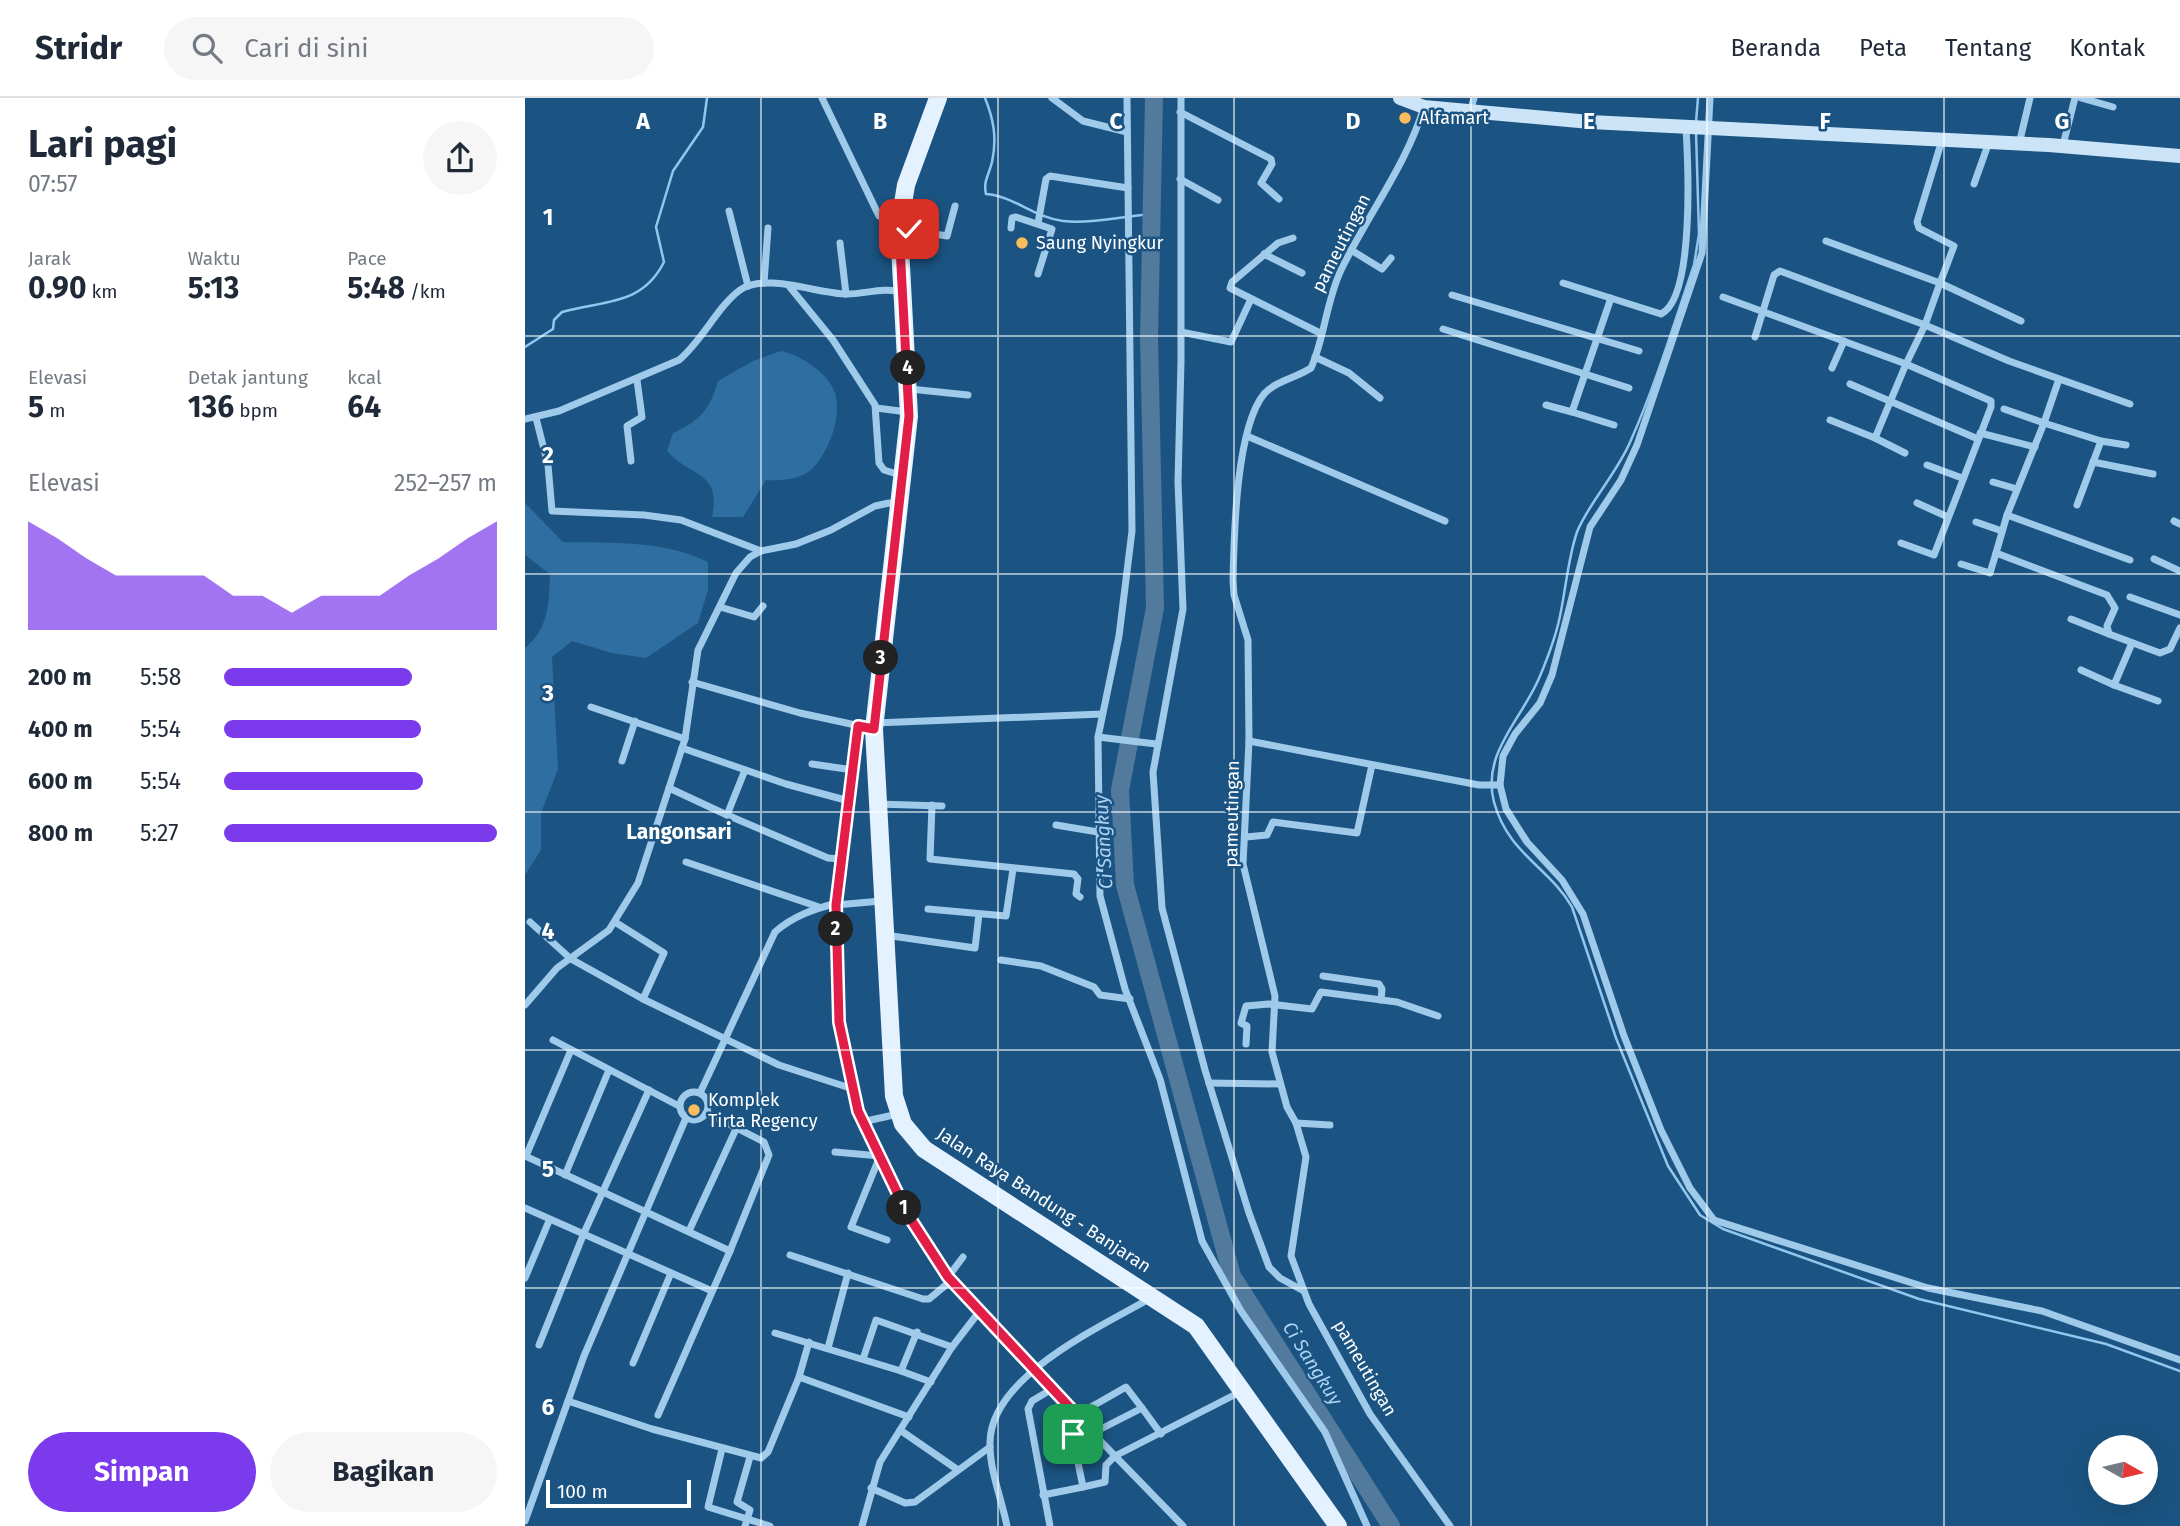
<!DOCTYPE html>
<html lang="id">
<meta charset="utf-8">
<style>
:root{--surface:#fff;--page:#f6f6f7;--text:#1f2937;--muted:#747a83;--line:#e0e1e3;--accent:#7c3aed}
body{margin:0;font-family:"Fira Sans",sans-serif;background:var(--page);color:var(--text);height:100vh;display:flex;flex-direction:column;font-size:26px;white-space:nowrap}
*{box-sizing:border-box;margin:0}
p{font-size:23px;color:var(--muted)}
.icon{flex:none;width:38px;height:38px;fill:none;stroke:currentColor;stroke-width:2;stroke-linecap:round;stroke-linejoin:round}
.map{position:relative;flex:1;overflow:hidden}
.drawer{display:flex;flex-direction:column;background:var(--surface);width:525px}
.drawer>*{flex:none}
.needle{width:46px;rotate:98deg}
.tools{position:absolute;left:1563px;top:1337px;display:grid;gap:14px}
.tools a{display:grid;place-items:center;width:70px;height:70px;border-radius:50%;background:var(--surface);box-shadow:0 7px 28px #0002;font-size:35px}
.scale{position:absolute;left:21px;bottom:18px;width:145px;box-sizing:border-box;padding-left:7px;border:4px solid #fff;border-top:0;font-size:19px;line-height:24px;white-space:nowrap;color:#fff;-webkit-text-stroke:5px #1b5482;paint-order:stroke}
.pin{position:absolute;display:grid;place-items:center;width:60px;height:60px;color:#fff;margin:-30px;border-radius:14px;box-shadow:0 4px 10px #0006}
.km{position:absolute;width:35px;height:35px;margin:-18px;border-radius:50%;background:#222;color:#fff;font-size:19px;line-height:35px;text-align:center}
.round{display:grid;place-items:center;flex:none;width:74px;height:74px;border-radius:37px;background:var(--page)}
.summary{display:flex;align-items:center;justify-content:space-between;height:119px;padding:0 28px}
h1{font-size:38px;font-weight:700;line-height:52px}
.figures{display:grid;grid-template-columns:repeat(3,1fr);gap:10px;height:119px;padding:7px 28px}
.figures div{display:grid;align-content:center}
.figures b{font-size:30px;font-weight:700}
.figures small{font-size:19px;font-weight:400}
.figures p{font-size:19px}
.chart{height:196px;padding:14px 28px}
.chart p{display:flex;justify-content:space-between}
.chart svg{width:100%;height:126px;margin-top:7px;fill:var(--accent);opacity:.7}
.action{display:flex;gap:14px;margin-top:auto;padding:14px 28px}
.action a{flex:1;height:80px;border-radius:42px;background:var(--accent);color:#fff;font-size:28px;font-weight:700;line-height:80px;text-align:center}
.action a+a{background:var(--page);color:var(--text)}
ul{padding:0 28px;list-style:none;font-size:23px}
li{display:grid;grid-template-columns:112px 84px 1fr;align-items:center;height:52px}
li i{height:18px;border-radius:9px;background:var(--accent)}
header{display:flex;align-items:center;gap:42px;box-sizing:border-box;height:98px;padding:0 35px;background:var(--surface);border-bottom:2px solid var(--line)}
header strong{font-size:33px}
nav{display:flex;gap:38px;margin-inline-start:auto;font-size:24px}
.search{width:490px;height:63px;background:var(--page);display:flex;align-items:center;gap:18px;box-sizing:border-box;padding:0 24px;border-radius:38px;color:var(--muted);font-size:26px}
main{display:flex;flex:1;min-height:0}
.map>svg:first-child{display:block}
.green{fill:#2f6ea1}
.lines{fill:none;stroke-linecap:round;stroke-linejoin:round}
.stream{stroke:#93c6ec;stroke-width:2.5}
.river{stroke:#517a9c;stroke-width:18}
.street{stroke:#a0caea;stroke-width:7}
.secondary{stroke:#cce4f8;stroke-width:14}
.primary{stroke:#e4f1fe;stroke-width:18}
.route-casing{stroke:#fff;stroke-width:14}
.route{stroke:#e11d48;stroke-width:9}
.grid{fill:none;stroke:#fff;stroke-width:2;stroke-opacity:0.55}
.poi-dot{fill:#fbbc5d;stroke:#1b5482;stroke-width:2.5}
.labels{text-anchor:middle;stroke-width:5;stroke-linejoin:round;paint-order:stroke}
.poi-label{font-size:18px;fill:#fff;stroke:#1b5482;text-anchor:start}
.street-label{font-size:18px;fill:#fff;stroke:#1b5482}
.water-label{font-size:19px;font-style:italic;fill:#acd3f2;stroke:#1b5482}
.quarter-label{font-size:21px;font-weight:bold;fill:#fff;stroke:#1b5482}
.grid-label{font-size:23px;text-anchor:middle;font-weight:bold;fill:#fff;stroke:#1b5482;stroke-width:5;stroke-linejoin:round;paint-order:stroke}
</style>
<header>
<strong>Stridr</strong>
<div class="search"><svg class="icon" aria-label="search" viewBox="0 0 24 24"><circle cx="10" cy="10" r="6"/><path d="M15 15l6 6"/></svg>Cari di sini</div>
<nav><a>Beranda</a><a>Peta</a><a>Tentang</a><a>Kontak</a></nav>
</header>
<main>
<section class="drawer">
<div class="summary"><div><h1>Lari pagi</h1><p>07:57</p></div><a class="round"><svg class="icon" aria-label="share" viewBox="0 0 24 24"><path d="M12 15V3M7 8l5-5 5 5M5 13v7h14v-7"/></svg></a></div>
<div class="figures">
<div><p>Jarak</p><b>0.90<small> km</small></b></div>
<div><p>Waktu</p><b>5:13</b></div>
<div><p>Pace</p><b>5:48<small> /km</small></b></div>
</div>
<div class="figures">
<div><p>Elevasi</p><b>5<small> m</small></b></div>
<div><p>Detak jantung</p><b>136<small> bpm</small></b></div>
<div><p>kcal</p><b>64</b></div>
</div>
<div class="chart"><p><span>Elevasi</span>252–257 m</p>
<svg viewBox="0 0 160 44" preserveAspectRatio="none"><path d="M0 44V6L10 12L20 19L30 25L40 25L50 25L60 25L70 32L80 32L90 38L100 32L110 32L120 32L130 25L140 19L150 12L160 6V44z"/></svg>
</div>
<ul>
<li><b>200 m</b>5:58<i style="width:69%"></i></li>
<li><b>400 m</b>5:54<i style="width:72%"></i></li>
<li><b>600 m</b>5:54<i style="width:73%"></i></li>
<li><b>800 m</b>5:27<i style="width:100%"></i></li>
</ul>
<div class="action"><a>Simpan</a><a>Bagikan</a></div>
</section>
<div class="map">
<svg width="1655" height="1428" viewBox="0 0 1655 1428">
<rect width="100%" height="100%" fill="#1b5482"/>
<g class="green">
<path d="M256,253C276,258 302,273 310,295C317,320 304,353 287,371C275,382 256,383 241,382L218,419H187C197,372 164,379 142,353L148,335C175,323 185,311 193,283L228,263Z"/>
<path d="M0,405L38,444C88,445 138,442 183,464V492L173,525L121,560L87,555L47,543L27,559L33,671L16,715V752L0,777V550C24,531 24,504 25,476L0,457Z"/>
</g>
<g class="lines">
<g class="stream">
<path d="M460,0C469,22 472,41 467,64C464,77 458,83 461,96C489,98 510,120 538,123C566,126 599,118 627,116"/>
<polyline points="1171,24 1173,0"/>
<path d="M1171,34L1174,136L1169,167C1149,225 1131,286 1106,342C1093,374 1063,406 1052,434C1043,460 1041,490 1035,518C1031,538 1023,559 1015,578C998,620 956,655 969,704C983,756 1024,769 1047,809L1091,940L1143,1068L1175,1117L1198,1131L1394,1201L1581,1246L1655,1273"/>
<path d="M0,249L28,231L29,222L37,214C79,202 117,208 139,164L131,129L148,73L178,29L182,0"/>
</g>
<polyline class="river" points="629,0 624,240 630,510 595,692 600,787 707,1178 866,1428"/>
<g class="street">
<polyline points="297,0 354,118 375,123"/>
<polyline points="527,0 558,23 602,34"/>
<polyline points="602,0 607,433 594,538 573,639 575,798 600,891 635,981 677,1143 716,1213 800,1334 842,1428"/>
<polyline points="656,0 656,264 653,384 658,511 628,674 637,810 680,972 724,1115 744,1169 755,1180 777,1192"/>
<polyline points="1185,0 1177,155 1112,347 1096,382 1065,429 1027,577 1015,605 990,636 978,658 975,687 981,711 1002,744 1037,782 1058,816 1099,938 1136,1032 1165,1090 1189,1122 1403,1190 1517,1213 1655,1262"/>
<polyline points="1556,0 1588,9"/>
<path d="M899,9C881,68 843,116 816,172C801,204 799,242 786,270C771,280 752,282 739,296C711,330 709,437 708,482L709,497L723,542L724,643L718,766L750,898L747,954L762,1009L771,1025L781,1059L766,1158L784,1206L845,1316L925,1428"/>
<polyline points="655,14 746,61 747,66 736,85 754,101"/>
<polyline points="945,14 949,0"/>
<polyline points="1417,42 1392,124 1394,130 1429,148 1415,185 1496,223"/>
<polyline points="1494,46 1505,0"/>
<polyline points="1538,47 1550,0"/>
<polyline points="655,81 693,102"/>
<polyline points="1449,86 1464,44"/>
<polyline points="204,113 223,188"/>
<polyline points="513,125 521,81 525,78 603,90"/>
<polyline points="374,130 422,138 430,108"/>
<polyline points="486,130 487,120 491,119 527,131 513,176"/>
<polyline points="768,140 753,145 707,184 705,190 795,235"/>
<polyline points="1301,143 1415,185 1400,227 1484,263 1605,306"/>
<polyline points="315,145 321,196"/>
<polyline points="826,152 857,171 866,160"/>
<polyline points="739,156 777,175"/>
<polyline points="239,185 243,130"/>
<path d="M1038,185L1136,216C1170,200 1163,63 1161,30"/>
<polyline points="264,188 308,242 350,307 354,365 359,372 375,377"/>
<polyline points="927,197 1114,253"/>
<polyline points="1198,199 1381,266 1400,227 1255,173 1249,177 1230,239"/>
<polyline points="1086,200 1047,314 1089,327"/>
<polyline points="918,231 1104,290"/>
<polyline points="656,234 706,244 726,201"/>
<polyline points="790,259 824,275 855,300"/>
<polyline points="1307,270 1319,243"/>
<polyline points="1325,286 1453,341"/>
<polyline points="385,291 443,297"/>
<polyline points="1021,307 1047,314"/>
<polyline points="351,310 375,313 383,318"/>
<polyline points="1479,311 1519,325 1534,281"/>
<polyline points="11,320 23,367 27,413 119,417 156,422 236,453"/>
<path d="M0,321L34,313L154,262C178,242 192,209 215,192C240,174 293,196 322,196C340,196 359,189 377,194"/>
<polyline points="1305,322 1350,340"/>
<polyline points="1455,335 1510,349"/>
<polyline points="722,338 920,423"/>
<polyline points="1576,343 1601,347"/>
<polyline points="106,363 102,328 117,319 112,282"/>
<polyline points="1568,364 1628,376"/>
<polyline points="1402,367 1437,380"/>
<polyline points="1468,384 1492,391"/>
<polyline points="1392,405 1423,419"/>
<polyline points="1552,407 1576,343 1519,325 1482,417 1471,455 1582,497 1590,510 1582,528 1584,536 1635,555 1645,551 1655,530"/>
<polyline points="1482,417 1605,462"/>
<polyline points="1649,423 1655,426"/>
<polyline points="1451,424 1477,433"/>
<polyline points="1376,445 1409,457 1466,309 1466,303 1381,266 1350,340 1380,355"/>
<polyline points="1629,461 1655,473"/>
<polyline points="1436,466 1465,475 1471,455"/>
<polyline points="1605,499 1655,517"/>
<polyline points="195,509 229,519 238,508"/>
<polyline points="1546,521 1584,536"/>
<polyline points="1607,545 1589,587 1633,603"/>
<polyline points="1556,572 1589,587"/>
<polyline points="167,584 275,615 349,631"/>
<polyline points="66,609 160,641"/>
<polyline points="350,625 577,616"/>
<polyline points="573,639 631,646"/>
<polyline points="724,643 954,687 975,687"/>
<polyline points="157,650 261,686 324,703"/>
<polyline points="97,663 110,623"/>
<path d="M287,666L328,672C296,859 303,1024 424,1180C474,1244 535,1300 590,1358L581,1367L580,1384L558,1389"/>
<polyline points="327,675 333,628"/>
<polyline points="144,690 202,717 220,672"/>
<polyline points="352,706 417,708"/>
<polyline points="407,707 405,761 549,776 553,781 551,796 555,799"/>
<polyline points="202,717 303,760 316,761 315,764"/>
<polyline points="531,727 573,734"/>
<polyline points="721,739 742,737 748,724 832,735 847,667"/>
<polyline points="161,764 294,809"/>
<polyline points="403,811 481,818 488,771"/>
<polyline points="5,824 46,861 118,901 254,967 328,991"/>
<polyline points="90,824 139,855 118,901"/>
<polyline points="360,837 450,850 454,816"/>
<polyline points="476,862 516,868 569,889 575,897 605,901"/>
<polyline points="798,878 854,886 857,891 856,902"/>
<polyline points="0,907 32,870 84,832 113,785 160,641 173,552 211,475 225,459 236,453 271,446 306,432 350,408 364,405 373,407"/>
<polyline points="28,942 154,1008"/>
<polyline points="721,946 722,928 716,925 721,908 744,906 787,911 796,894 872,904 913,918"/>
<polyline points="684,985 755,986"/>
<circle cx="169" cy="1008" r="14"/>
<path d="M175,995L250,834C268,818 289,811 312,805L311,807L356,803"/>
<polyline points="337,1024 373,1016"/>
<polyline points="771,1025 805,1027"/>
<polyline points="310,1054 355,1058 326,1129 362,1142"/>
<polyline points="0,1058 205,1153"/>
<polyline points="1,1058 46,952"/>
<polyline points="40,1077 84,972"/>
<polyline points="0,1110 187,1193"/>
<polyline points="164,1133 211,1031"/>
<polyline points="265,1157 398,1201 404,1201 427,1182"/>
<polyline points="423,1179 438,1159"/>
<polyline points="0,1180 24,1123"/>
<polyline points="392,1234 376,1273 406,1284"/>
<polyline points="250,1235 376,1273"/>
<polyline points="14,1247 59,1135 124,992"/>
<polyline points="303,1250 323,1175"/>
<polyline points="338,1261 351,1222 427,1249"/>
<polyline points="108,1265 146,1175"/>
<polyline points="274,1279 384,1319"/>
<polyline points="43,1303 59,1258 161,1020"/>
<polyline points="133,1317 205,1153 244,1057 239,1044 182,1015"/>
<polyline points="375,1332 433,1372"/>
<polyline points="568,1335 617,1310 636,1336"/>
<polyline points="197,1351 183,1409 245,1428"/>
<polyline points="346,1390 380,1405 390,1404 465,1349"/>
<polyline points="518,1397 558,1389 548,1340 552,1317 601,1289 617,1310"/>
<polyline points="0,1423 43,1303 127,1331 236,1360 243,1354 274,1279 284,1244"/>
<polyline points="220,1428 225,1412 212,1404 225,1359"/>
<polyline points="337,1428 355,1364 427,1249 454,1214"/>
<path d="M482,1428C477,1402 464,1371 465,1344C466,1279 573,1230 624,1201"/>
<polyline points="525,1428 503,1311 507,1303 527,1291"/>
<polyline points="658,1428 590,1358 717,1293"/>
</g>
<polyline class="secondary" points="875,0 899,9 1065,24 1524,47 1655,58"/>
<polyline class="primary" points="413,0 381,87 374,130 384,318 349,631 369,998 378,1026 399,1051 671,1228 813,1428"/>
</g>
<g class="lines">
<g class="route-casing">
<polyline id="route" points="384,131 374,130 384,318 349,631 333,628 311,807 314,924 333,1013 383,1117 423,1179 552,1317 548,1336"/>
</g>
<use href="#route" class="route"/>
</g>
<path class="grid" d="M236,0V1428M473,0V1428M709,0V1428M946,0V1428M1182,0V1428M1419,0V1428M0,238H1655M0,476H1655M0,714H1655M0,952H1655M0,1190H1655"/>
<g class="poi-dot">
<circle cx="880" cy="20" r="7"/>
<circle cx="497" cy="145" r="7"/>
<circle cx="169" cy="1012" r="7"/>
</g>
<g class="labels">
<g class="poi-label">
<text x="894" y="26">Alfamart</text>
<text x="511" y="151">Saung Nyingkur</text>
<text x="183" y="1008">Komplek<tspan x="183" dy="21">Tirta Regency</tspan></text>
</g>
<g class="street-label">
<text transform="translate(816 145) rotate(-63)" y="6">pameutingan</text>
<text transform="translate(707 716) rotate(-89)" y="6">pameutingan</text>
<text transform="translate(519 1102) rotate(33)" y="6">Jalan Raya Bandung - Banjaran</text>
<text transform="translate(840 1270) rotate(60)" y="6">pameutingan</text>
</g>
<g class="water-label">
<text transform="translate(578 744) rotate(-93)" y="7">Ci Sangkuy</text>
<text transform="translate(788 1265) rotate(58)" y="7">Ci Sangkuy</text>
</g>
<g class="quarter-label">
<text x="154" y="741">Langonsari</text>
</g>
</g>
<g class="grid-label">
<text x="118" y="31">A</text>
<text x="355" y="31">B</text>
<text x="591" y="31">C</text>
<text x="828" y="31">D</text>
<text x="1064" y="31">E</text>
<text x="1300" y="31">F</text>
<text x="1537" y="31">G</text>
<text x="23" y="127">1</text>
<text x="23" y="365">2</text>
<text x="23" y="603">3</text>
<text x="23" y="841">4</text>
<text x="23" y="1079">5</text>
<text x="23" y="1317">6</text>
</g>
</svg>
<div class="tools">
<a><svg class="needle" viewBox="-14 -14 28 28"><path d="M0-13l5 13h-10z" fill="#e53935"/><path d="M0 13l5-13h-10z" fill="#747a83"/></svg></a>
</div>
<div class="scale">100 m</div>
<div class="pin" style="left:548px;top:1336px;background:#1e9e55"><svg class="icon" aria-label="arrive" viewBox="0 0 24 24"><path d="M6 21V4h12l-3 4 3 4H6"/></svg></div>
<div class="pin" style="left:384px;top:131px;background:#d93025"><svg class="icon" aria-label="check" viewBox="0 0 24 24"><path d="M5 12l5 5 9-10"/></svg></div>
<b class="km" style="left:379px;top:1110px">1</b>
<b class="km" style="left:311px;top:831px">2</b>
<b class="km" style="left:356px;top:560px">3</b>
<b class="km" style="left:383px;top:270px">4</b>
</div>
</main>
